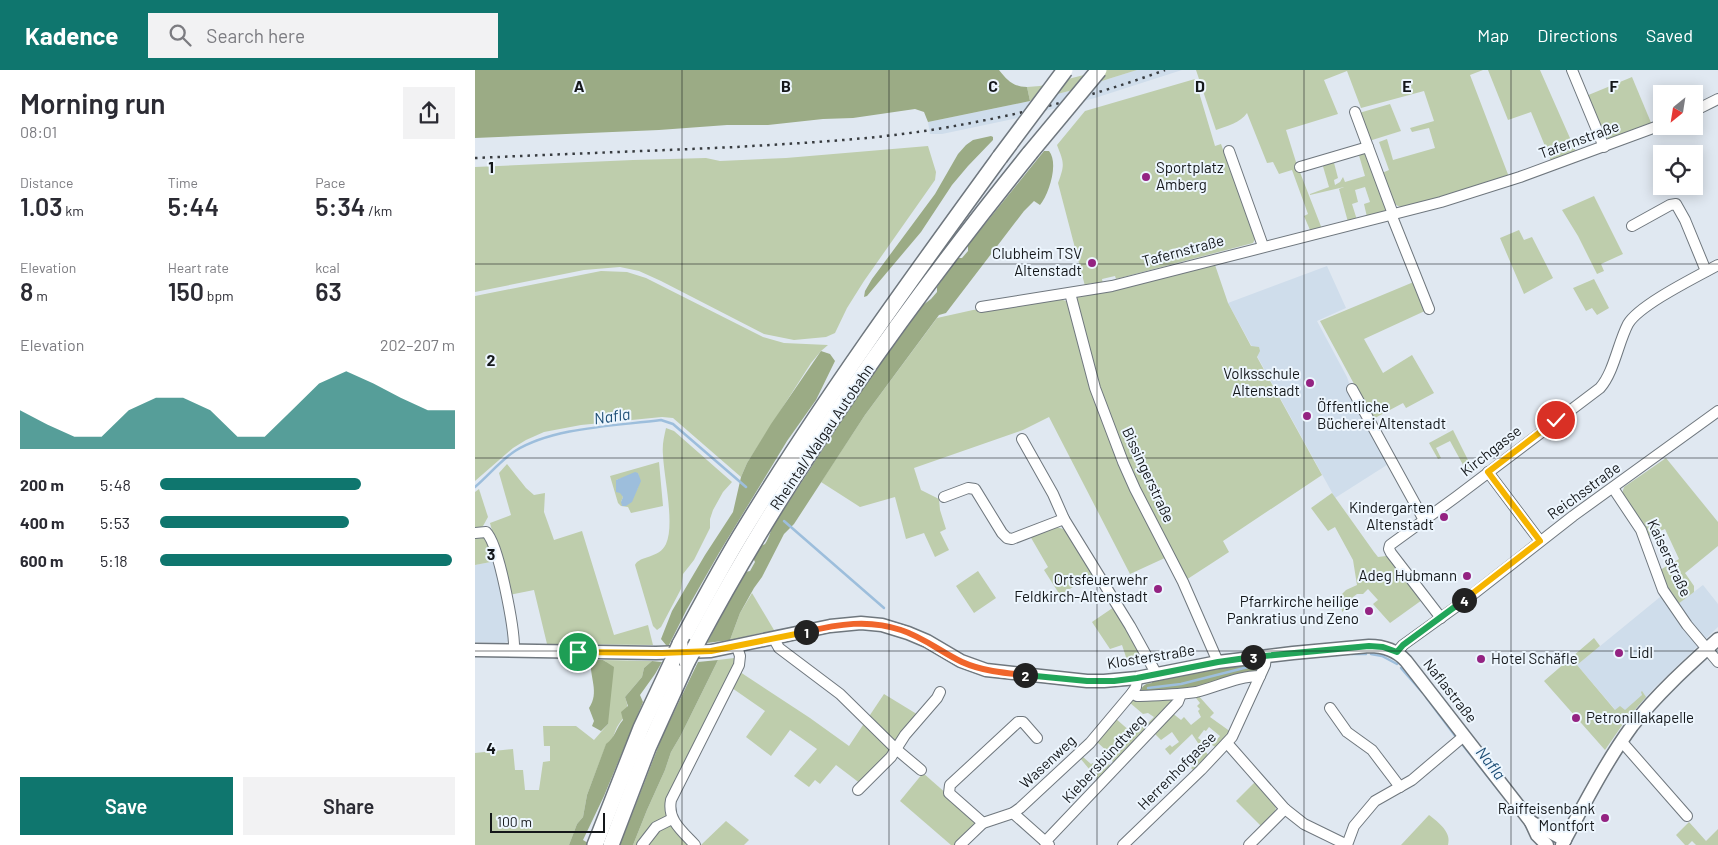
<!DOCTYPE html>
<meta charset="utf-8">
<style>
:root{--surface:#fff;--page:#f2f2f3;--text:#2b2b33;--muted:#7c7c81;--accent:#0f766e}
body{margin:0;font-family:Barlow,sans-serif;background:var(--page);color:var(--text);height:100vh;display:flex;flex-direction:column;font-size:19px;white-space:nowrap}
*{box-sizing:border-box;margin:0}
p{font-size:16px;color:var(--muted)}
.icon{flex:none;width:28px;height:28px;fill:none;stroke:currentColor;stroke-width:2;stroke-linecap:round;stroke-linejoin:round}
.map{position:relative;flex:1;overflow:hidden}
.drawer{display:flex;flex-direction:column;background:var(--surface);width:475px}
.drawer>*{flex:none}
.needle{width:32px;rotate:210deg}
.controls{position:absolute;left:1178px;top:15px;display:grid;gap:10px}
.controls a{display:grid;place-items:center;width:50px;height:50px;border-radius:0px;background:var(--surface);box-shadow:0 2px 12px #0003;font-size:25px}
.scale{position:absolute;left:15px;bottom:12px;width:115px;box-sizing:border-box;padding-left:5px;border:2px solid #14171a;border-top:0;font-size:14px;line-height:18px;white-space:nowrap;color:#14171a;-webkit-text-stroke:4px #edf6fe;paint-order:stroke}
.pin{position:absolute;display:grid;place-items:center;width:42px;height:42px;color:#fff;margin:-21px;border:2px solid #fff;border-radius:50%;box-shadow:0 1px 5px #0007}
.km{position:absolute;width:25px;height:25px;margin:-12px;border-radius:50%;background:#222;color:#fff;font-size:14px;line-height:25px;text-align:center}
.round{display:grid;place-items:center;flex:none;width:52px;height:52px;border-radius:0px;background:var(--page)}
.summary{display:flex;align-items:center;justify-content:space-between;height:85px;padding:0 20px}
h1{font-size:28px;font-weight:600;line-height:38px}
.metrics{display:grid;grid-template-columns:repeat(3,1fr);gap:8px;height:85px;padding:5px 20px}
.metrics div{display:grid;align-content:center}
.metrics b{font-size:25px;font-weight:600}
.metrics small{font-size:14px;font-weight:400}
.metrics p{font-size:14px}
.chart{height:140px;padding:10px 20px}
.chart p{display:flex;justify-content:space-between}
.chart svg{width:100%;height:90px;margin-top:5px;fill:var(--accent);opacity:.7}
.button{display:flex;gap:10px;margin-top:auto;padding:10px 20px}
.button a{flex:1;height:58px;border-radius:0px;background:var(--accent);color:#fff;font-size:20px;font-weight:600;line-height:58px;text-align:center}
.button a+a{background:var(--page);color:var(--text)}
ul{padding:0 20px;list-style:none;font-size:16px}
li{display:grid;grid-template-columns:80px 60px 1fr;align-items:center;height:38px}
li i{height:12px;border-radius:6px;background:var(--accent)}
header{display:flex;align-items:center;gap:30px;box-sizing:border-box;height:70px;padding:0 25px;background:var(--accent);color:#fff}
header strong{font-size:24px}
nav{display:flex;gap:28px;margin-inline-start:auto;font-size:18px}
.search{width:350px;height:45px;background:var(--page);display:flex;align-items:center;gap:12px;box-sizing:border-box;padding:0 18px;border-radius:0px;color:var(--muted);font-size:19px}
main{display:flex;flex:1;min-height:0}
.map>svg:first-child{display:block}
.built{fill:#cfddeb}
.green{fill:#becdac;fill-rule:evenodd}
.forest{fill:#9bab85}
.water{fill:#9dbedc}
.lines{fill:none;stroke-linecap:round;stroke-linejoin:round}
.stream{stroke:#9dbedc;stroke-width:2.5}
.minor-casing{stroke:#6f777e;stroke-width:12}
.major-casing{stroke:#6f777e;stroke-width:15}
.highway-casing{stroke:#6f777e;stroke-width:18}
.minor{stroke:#fff;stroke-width:10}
.major{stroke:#fff;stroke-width:12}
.highway{stroke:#fff;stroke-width:15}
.rail{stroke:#383c40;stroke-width:2.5;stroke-dasharray:2.5 5;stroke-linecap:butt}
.highway-bridge-casing{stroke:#6f777e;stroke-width:18;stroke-linecap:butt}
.highway-bridge{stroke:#fff;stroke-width:15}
.split-1-casing{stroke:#fff;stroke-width:10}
.split-2-casing{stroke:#fff;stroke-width:10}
.split-3-casing{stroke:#fff;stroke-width:10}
.split-4-casing{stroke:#fff;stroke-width:10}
.split-5-casing{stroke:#fff;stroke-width:10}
.split-1{stroke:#f5b400;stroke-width:6}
.split-2{stroke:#f0652b;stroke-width:6}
.split-3{stroke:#22a559;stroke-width:6}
.split-4{stroke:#22a559;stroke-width:6}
.split-5{stroke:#f5b400;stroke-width:6}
.grid{fill:none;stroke:#14171a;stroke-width:1;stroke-opacity:0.55}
.poi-dot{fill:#942382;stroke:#edf6fe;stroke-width:2}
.labels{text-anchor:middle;stroke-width:4;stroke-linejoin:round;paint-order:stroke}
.street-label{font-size:15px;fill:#14171a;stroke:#edf6fe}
.poi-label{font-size:15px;fill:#14171a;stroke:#edf6fe;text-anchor:end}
.water-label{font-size:16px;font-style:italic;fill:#1e4f77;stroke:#edf6fe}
.grid-label{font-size:16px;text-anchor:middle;font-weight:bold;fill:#14171a;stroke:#edf6fe;stroke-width:4;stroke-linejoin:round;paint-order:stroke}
</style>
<header>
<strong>Kadence</strong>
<div class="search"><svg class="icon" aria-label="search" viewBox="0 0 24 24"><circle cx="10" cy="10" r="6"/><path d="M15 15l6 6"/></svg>Search here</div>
<nav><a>Map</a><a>Directions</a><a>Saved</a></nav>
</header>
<main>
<section class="drawer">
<div class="summary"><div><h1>Morning run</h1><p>08:01</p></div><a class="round"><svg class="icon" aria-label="share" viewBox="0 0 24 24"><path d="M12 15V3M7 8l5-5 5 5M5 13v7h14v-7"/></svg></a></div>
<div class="metrics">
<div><p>Distance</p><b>1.03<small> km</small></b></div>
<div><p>Time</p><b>5:44</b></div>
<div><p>Pace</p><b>5:34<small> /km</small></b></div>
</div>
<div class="metrics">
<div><p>Elevation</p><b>8<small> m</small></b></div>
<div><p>Heart rate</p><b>150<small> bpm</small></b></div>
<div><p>kcal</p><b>63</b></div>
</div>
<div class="chart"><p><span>Elevation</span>202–207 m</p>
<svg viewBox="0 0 160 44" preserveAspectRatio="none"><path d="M0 44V25L10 32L20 38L30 38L40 25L50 19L60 19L70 25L80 38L90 38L100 25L110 12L120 6L130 12L140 19L150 25L160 25V44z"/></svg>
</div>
<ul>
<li><b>200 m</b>5:48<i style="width:68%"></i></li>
<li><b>400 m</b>5:53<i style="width:64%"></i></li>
<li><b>600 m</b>5:18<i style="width:99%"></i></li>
</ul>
<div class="button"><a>Save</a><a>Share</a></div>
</section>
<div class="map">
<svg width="1243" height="775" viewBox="0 0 1243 775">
<rect width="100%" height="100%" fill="#e0e8f1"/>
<g class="built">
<polygon points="662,0 707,0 620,28 543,48 467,64 455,64 453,52 555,31 598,20"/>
<polygon points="852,196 871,238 842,251 872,307 876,319 915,393 860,428 753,233"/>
<polygon points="21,491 36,565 34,571 29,573 0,572 0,495"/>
<polygon points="1228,515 1243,534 1243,557 1180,617 1150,651 1102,595 1190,523 1199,537"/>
</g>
<g class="green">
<polygon points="629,0 662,0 598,20 555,31 552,17 565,16"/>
<path d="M721,0H1008L995,5L1034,107L974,126L927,137C914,136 911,113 907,103L914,100L904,72L912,69L918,90L960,78L954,58L937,62L935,58L959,51L949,21L886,38L872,1L849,10L863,44L811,60L821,92L847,159L835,160L829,146L833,144L817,100L804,104L798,92L792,93L772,43C765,53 752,56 741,60Z"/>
<polygon points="1013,0 1065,0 1102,84 1077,93 1056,42 1033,50"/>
<polygon points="1157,7 1177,55 1137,70 1130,67 1111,26"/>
<path d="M720,9L740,76L746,74L772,147L781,167L778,173L641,209L640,206L627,209L628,214L616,213L610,216L583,113C590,94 589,93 582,75L610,41Z"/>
<polygon points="915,34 926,61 894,71 884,43"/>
<polygon points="453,76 461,102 460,110 389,211 372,238 360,263 351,267 319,270 289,264 186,211 164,201 145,197 109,200 0,222 0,97 158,90 231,88 245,91 311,88"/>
<polygon points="883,82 889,82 894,85 912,142 892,147 889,134 895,132 890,117 880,120 883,132 877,134 882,150 873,152 864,119 869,117 835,125 835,124 854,117 847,93 858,89 863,108 859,110 860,115 865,112 868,107 870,112 890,106"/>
<polygon points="1119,126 1148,184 1126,194 1129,201 1122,204 1103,166 1087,140"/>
<polygon points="1044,160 1049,170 1057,167 1078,208 1049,224 1025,168"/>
<polygon points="739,192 753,233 776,276 784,277 785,281 782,287 847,405 748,471 754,482 711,510 651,390 624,318 601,229 603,226"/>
<polygon points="126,201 152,202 171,208 288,267 309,273 353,275 346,281 336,293 272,393 266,407 198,348 187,347 106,355 69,362 51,370 38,378 0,411 0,226"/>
<polygon points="1119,209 1134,238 1122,245 1117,238 1111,241 1098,218"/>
<polygon points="941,211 952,240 889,269 908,303 937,285 959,323 931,338 928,333 898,349 845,251"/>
<polygon points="585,229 591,231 594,236 618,319 692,487 655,504 574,347 548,360 439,398 446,420 464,429 465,440 471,459 465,462 474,480 460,487 449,463 431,469 420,427 385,437 346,412 390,345 462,248 498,240"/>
<path d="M191,358L199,361L257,412L248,422L238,440L235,449V458L219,490L208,504L206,519L186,557L182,560L178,556L160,495C165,485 184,489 191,474C200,454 189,408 188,385C187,375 189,367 191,358Z"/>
<polygon points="978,360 999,402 993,404 975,371 961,378 966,388 963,389 954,373"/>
<polygon points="1191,388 1243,452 1243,476 1210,503 1219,516 1219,522 1203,534 1195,522 1185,500 1204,489 1190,459 1174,466 1147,424 1149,417"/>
<path d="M184,392L188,436L156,443L153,437L146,436L143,433L135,406ZM163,403C166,422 160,423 146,432L148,427L141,410Z"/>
<polygon points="32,394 51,418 59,425 70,423 69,442 79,470 107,461 139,565 173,555 178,575 72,574 59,520 34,525 15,453 36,445 24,403"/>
<polygon points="4,419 13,447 8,456 0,460 0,422"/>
<polygon points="857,423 899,482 903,487 911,486 915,487 947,530 915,553 898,534 903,530 893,519 888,524 882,524 878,527 877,533 867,542 865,526 871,520 882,515 878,490 860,457 853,461 836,438"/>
<polygon points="582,457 591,460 619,504 585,525 569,500 573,497 555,466"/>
<polygon points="0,466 10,466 21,491 0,495"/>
<polygon points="503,501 521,528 499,543 481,516"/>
<polygon points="277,523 299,560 255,570 265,543"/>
<polygon points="639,537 667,585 652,590 647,575 635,579 617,552"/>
<polygon points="1119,568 1125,576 1102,595 1140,640 1145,636 1150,640 1167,625 1166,622 1167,621 1171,627 1150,651 1130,680 1069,611"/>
<polygon points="259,588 261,593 191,746 164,775 158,775 172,740 190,700 196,682 206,665 243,590"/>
<path d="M128,590L177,591L169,598L167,607L150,627C156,644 150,644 142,657C138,666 139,669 131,675L112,725L108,747L102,754L94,775H0V683L38,679L40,700H48L50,720H64L68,692L75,691V676H69L68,656H101L119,670L133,654L131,592Z"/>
<polygon points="265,602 335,648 374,676 390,652 418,678 386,714 361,695 345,714 340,710 334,717 319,706 342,679 315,660 296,686 271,667 290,641 257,618"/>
<polygon points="409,624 445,646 422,670 419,670 393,648"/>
<polygon points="722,624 739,643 735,647 756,662 742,678 737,675 745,666 734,657 731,661 729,660 723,668 734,677 730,681 735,687 720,702 716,698 722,693 715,685 725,676 717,664 695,685 690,679 695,675 697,677 704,672 697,662 686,670 678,662 696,642 706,650 709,647 716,655 726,647 723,641 725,639 722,636 725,633 721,628"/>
<polygon points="696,626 701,630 624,711 605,688 608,687 616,694 618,693 627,701 634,694 636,696 639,693 632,686 634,683 622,672 640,648 656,662 666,651 672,654 679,647 673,643 668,644 654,632 659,629"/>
<polygon points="448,703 498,747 501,752 500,755 482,775 476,775 425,731"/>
<polygon points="781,711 801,736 800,745 787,757 761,731"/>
<path d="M954,745C963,752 977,762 973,775H926Z"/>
<polygon points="251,751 274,770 269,775 226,775"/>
<polygon points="1214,752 1231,771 1243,759 1243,775 1221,775 1217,771 1213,775 1210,775 1201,765"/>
<polygon points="195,755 198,757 217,775 170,775 182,760"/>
</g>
<g class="forest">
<path d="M0,0H524C532,10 538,17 552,17L555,31L453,52L449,42L440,39L378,48L348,49L293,55H252L184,60L0,68Z"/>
<polygon points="516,66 518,67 518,70 493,96 477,115 446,162 392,226 389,227 390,221 397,209 460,124 483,84 491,75 498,70"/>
<path d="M569,81H574C584,93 574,124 565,135L559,131L549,141L471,243L464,245L390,345L319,454L309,464L287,507L279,518L265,543L255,570L232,573L270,502L275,501L280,492L278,488L286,476L290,474C295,466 295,461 300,453L381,328L448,235L456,229L462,222V217L483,188H487L493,181V175Z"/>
<polygon points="346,281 355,284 360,291 341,330 312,371 244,483 212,539 194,575 191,575 186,569 197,541 230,485 258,442 266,407 272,393 296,354"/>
<path d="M116,590H128L139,597L133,654L126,661L117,656L119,651L114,638C125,622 114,607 116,590Z"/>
<polygon points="243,590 206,665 196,682 190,700 172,740 158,775 145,775 187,667 223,592"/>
<path d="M177,591L187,592L180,604L165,625L168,632L129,726L108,770L113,773L112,775H94L102,754L108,747L112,725L131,674C140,668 141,658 148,650L146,642L153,636L150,627L167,607L169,598Z"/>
<path d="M784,592L782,603L720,620L666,622C666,616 671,613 677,613L676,610L744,596Z"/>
</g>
<polygon class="water" points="160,402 163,403 166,411 157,432 151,436 147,436 146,432 148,427 145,423 141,422 141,410"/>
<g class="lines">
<g class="stream">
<path d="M0,417C14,405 25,391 40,381C79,357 141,356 186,350L198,354L271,417"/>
<polyline points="309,451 409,538"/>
<polyline points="877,584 891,584"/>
<polyline points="896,584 907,586 922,594"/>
<polyline points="926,598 947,622"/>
<polyline points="673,618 706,614 781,595"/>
<polyline points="951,627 981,667"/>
<polyline points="987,674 1025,722"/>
</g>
<g class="minor-casing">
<g id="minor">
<polyline points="1097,0 1129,77"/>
<polyline points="1219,41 1243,29"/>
<polyline points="880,42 918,144"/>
<polyline points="754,81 788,176"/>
<polyline points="825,97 893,77"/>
<polyline points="916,144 954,239"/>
<polyline points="1157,156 1195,135 1201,134 1210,150 1231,201"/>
<polyline points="595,223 620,318 648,392 660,419 708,512 743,592"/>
<polyline points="506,237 637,216 966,132 1045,107 1186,55"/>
<polyline points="877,319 949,450"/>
<polyline points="547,369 578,424 589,449 655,556 682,605"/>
<polyline points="1013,402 1065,471"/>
<polyline points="1138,418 1166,460 1188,520 1212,555 1243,592"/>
<polyline points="469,427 493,418 500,419 527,463 532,468 537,469 589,449"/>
<path d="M0,463L11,462C24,474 40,561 39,581"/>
<path d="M966,548L916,483L914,479L915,475L981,427L1125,318C1139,302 1143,273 1153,254C1164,235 1221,207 1243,195"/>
<polyline points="299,569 304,578 365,624 421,679 446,700"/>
<polyline points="922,582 928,575 992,529 1098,446 1243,341"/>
<path d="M657,623L662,626C682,625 702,625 721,622C742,617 763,606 785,606"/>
<polyline points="855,638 872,662 897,680 925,717"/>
<polyline points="1147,672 1212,746"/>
<polyline points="752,673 810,739 829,754 872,775"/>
<polyline points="383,720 416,687 430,665 462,628 465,622"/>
<polyline points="538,743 574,775"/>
<polyline points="508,753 474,723 475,715 543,652 548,652 562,668"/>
<polyline points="570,772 703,632 706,624"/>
<polyline points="167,775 181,757 197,749"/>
<path d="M220,775C207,761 192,750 196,730L264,595L265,586L262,577"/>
<polyline points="485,775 508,753 538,743 545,738 615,673 657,623 661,617 662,608"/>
<polyline points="648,775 726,700 757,667 785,606 790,595 791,586"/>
<polyline points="774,775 810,739"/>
<polyline points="872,775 879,756 900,731 937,710 989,666"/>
</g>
</g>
<g class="major-casing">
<g id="major">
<path d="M0,580L181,583L236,581L355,556L386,553L407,555L433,563L452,571L486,591L511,600L612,611H629L662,608L743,592L818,583L894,576C909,576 921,580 931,591L1056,752L1062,765L1072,775"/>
<polyline points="1056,752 1090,770"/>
<path d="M1087,775C1109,735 1130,693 1157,656C1182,624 1213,596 1243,569"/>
</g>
</g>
<g class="highway-casing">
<g id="highway">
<path d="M222,573C315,398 431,237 555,83"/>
<path d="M205,574C226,535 247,495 270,458C348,330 437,208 525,87"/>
<polyline points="120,775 166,658 197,592"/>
<polyline points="136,775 173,678 212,592"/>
</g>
</g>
<use href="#minor" class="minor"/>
<use href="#major" class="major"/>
<use href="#highway" class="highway"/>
<path class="rail" d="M0,88C87,84 174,81 261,77C326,73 392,70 456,60C536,47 614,28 690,0"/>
<g class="highway-bridge-casing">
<g id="highway-bridge">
<polyline points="555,83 624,0"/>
<polyline points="525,87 590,0"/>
<polyline points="197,592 205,574"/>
<polyline points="212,592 222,573"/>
</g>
</g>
<use href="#highway-bridge" class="highway-bridge"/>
</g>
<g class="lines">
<g class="split-1-casing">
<polyline id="split-1" points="103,582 187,583 236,581 331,562"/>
</g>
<g class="split-2-casing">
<path id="split-2" d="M331,562C363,554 394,549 426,560C448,567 466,582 487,592C507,601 529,603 550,605"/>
</g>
<g class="split-3-casing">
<polyline id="split-3" points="550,605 612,611 639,611 662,608 743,592 778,587"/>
</g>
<g class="split-4-casing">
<polyline id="split-4" points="778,587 894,576 908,577 922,582 928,575 989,530"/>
</g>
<g class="split-5-casing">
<polyline id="split-5" points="989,530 1065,471 1013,402 1081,350"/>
</g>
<use href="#split-1" class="split-1"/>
<use href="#split-2" class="split-2"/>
<use href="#split-3" class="split-3"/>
<use href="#split-4" class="split-4"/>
<use href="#split-5" class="split-5"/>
</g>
<path class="grid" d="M207,0V775M414,0V775M622,0V775M829,0V775M1036,0V775M0,194H1243M0,388H1243M0,581H1243"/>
<g class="poi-dot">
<circle cx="671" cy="107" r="5"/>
<circle cx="617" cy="193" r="5"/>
<circle cx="835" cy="313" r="5"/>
<circle cx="832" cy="346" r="5"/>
<circle cx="969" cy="447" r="5"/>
<circle cx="992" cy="506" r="5"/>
<circle cx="683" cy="519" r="5"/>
<circle cx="894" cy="541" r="5"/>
<circle cx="1144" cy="583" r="5"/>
<circle cx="1006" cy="589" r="5"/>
<circle cx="1101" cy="648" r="5"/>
<circle cx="1130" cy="748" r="5"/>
</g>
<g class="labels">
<g class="street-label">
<text transform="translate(1104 70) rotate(-20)" y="5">Tafernstraße</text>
<text transform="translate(708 181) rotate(-15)" y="5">Tafernstraße</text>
<text transform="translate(347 367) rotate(-56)" y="5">Rheintal/Walgau Autobahn</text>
<text transform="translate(1016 381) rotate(-38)" y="5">Kirchgasse</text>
<text transform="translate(673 405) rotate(65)" y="5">Bissingerstraße</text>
<text transform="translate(1109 421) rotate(-36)" y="5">Reichsstraße</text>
<text transform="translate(1194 488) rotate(65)" y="5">Kaiserstraße</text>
<text transform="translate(676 587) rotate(-9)" y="5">Klosterstraße</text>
<text transform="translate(975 621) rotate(52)" y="5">Naflastraße</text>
<text transform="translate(629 689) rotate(-47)" y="5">Kiebersbündtweg</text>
<text transform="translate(573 692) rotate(-43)" y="5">Wasenweg</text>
<text transform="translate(702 701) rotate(-45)" y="5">Herrenhofgasse</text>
</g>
<g class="poi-label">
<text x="681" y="103" text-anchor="start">Sportplatz<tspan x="681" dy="17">Amberg</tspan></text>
<text x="607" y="189">Clubheim TSV<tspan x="607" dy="17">Altenstadt</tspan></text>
<text x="825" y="309">Volksschule<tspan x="825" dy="17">Altenstadt</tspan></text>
<text x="842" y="342" text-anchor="start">Öffentliche<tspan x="842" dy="17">Bücherei Altenstadt</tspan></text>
<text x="959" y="443">Kindergarten<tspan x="959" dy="17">Altenstadt</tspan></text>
<text x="982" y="511">Adeg Hubmann</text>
<text x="673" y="515">Ortsfeuerwehr<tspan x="673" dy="17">Feldkirch-Altenstadt</tspan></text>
<text x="884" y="537">Pfarrkirche heilige<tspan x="884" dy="17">Pankratius und Zeno</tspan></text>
<text x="1154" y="588" text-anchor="start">Lidl</text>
<text x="1016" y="594" text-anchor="start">Hotel Schäfle</text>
<text x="1111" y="653" text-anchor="start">Petronillakapelle</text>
<text x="1120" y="744">Raiffeisenbank<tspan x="1120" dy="17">Montfort</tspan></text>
</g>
<g class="water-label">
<text transform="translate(137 346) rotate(-8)" y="6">Nafla</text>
<text transform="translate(1016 693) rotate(52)" y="6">Nafla</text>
</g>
</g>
<g class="grid-label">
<text x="104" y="22">A</text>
<text x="311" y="22">B</text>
<text x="518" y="22">C</text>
<text x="725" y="22">D</text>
<text x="932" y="22">E</text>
<text x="1139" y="22">F</text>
<text x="16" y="103">1</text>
<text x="16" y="296">2</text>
<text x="16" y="490">3</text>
<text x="16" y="684">4</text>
</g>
</svg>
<div class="controls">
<a><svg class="needle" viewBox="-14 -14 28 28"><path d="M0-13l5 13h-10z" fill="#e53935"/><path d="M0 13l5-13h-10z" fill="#7c7c81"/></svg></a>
<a><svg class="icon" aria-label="locate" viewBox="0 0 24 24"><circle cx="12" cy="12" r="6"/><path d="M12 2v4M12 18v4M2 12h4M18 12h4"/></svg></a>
</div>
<div class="scale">100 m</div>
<div class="pin" style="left:103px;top:582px;background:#1e9e55"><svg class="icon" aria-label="arrive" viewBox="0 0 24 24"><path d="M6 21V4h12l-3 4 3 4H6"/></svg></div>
<div class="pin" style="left:1081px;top:350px;background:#d93025"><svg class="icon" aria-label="check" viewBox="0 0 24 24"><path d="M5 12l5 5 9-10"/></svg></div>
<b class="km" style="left:331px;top:562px">1</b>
<b class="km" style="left:550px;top:605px">2</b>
<b class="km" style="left:778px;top:587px">3</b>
<b class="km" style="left:989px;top:530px">4</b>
</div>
</main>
